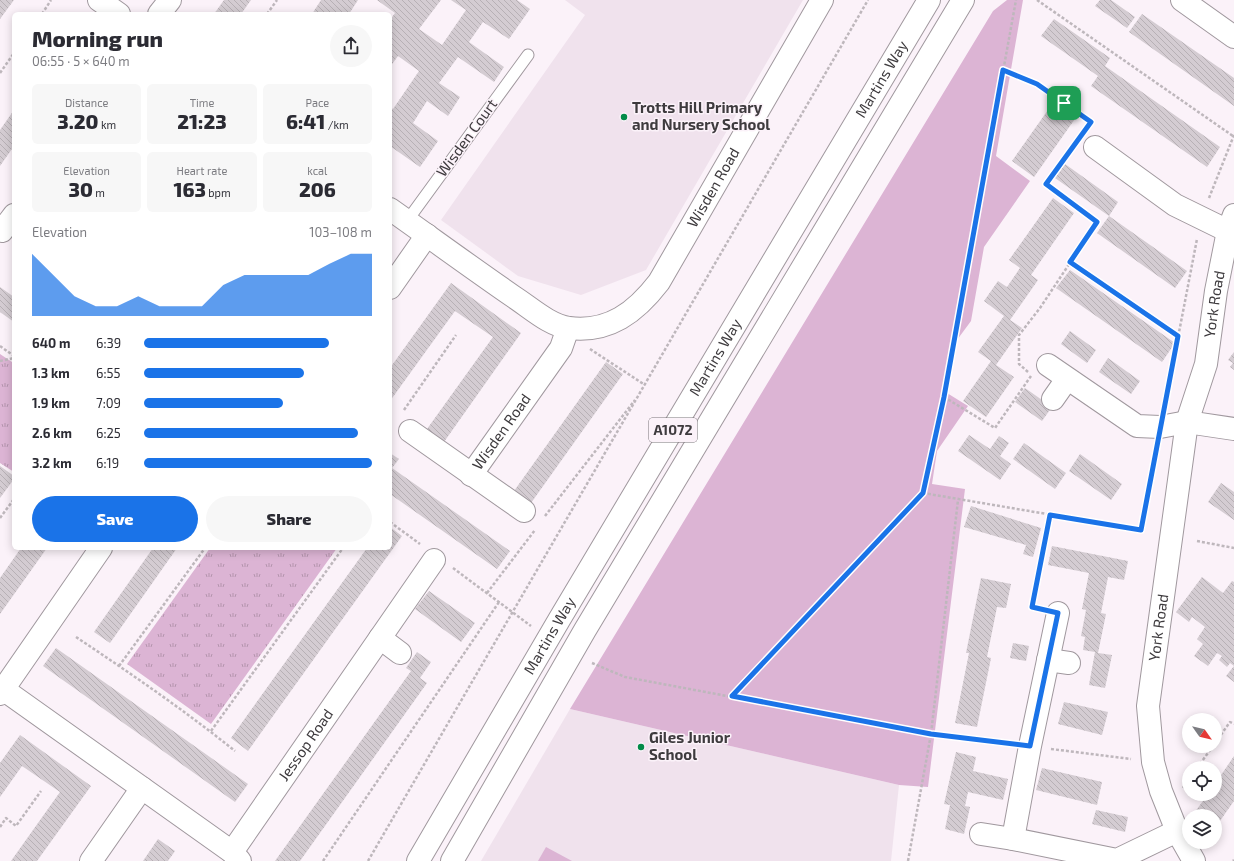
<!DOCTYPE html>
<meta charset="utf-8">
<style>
:root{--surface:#fff;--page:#f7f7f7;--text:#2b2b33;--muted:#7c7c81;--accent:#1a73e8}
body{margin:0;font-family:"Exo 2",sans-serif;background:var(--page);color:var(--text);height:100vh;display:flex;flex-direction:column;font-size:15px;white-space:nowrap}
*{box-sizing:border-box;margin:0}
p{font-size:13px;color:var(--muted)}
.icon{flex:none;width:22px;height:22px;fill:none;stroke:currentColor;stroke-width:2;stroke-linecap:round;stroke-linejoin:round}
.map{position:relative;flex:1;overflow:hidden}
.side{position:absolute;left:12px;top:12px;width:380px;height:538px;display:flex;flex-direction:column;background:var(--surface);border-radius:6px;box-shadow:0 2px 10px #0003}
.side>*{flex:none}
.needle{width:26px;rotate:124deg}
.tools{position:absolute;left:1182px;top:713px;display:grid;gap:8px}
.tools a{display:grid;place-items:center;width:40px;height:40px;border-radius:50%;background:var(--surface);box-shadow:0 2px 10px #0003;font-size:20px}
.pin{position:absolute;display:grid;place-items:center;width:34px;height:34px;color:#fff;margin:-17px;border-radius:8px;box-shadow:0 2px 6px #0006}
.round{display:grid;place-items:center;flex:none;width:42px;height:42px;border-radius:21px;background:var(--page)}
.overview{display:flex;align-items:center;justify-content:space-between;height:68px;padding:0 20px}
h1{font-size:22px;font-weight:800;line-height:30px}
.stats{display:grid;grid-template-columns:repeat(3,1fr);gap:6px;height:68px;padding:4px 20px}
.stats div{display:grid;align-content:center;border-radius:6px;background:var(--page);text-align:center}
.stats b{font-size:20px;font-weight:800}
.stats small{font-size:11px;font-weight:400}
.stats p{font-size:11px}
.chart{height:112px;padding:8px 20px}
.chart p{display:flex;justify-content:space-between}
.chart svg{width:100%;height:72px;margin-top:4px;fill:var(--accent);opacity:.7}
.primary-button{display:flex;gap:8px;margin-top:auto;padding:8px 20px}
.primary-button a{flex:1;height:46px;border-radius:24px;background:var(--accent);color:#fff;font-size:16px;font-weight:800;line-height:46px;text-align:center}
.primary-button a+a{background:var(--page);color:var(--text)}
ul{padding:0 20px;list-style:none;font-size:13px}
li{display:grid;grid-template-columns:64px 48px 1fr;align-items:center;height:30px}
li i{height:10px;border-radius:5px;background:var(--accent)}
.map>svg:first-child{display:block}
.built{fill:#f0e2ed}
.grass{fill:url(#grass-tufts)}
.park{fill:#dcb4d4}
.building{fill:url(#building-back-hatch)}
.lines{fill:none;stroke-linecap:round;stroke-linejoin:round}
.service-casing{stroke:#a0989e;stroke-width:13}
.minor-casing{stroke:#a0989e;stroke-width:24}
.primary-casing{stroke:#a0989e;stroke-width:24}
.path{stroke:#beb7bc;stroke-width:2.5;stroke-dasharray:3 2;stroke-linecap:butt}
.service{stroke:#fff;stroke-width:11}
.minor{stroke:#fff;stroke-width:22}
.primary{stroke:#fff;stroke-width:22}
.route-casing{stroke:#fff;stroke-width:8}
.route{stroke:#1a73e8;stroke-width:5}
.poi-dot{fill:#028b48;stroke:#fbf2f9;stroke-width:1.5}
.labels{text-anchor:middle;stroke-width:3;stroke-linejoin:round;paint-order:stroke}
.shield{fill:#fbf2f9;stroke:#777276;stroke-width:1}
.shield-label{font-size:14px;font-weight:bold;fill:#3e3b3e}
.street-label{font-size:15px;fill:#3e3b3e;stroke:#fbf2f9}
.poi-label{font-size:15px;font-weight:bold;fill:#3e3b3e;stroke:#fbf2f9;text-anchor:start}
</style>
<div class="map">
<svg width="1234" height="861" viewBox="0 0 1234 861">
<defs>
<pattern id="grass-tufts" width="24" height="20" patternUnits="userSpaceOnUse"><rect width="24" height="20" fill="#dcb4d4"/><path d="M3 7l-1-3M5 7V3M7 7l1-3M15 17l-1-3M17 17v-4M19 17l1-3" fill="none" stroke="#b494ad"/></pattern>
<pattern id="building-back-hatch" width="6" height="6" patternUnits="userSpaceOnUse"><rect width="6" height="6" fill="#d4ccd2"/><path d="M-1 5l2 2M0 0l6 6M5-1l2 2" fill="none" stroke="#b7b0b5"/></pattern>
</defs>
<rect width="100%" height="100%" fill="#fbf2f9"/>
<g class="built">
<polygon points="565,0 803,0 646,270 581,295 518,276 441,220 585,15"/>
<polygon points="570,709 899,785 891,861 481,861"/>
</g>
<g class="grass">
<polygon points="0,354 12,362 14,359 14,472 0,463"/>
<polygon points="210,548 337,548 211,724 127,664"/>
</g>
<g class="park">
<polygon points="1007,0 1023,0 996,156 1030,181 984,247 971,321 957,340 947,393 968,406 937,451 932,484 965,489 928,787 899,785 570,709 993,11"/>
<polygon points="546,847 572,861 538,861"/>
</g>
<g class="building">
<polygon points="0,0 14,0 0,19"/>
<polygon points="224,0 251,0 241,14 214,14"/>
<polygon points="321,0 358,0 349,14 312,14"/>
<polygon points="377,0 441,0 419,29 442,45 466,10 451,0 517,0 530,9 509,39 483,22 469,42 504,67 494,82 458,57 439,83 460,97 448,116 427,101 413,123 438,141 420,167 390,146 390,107 393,109 419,71 398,56 390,67 390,20 395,13"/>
<polygon points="1100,0 1111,0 1135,17 1127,28 1095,6"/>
<polygon points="1142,14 1234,78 1234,106 1129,32"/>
<polygon points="1054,19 1110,58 1105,66 1220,147 1207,167 1091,86 1098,76 1041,36"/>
<polygon points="1055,100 1077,116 1034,177 1012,161"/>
<polygon points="14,110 14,146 0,166 0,130"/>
<polygon points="1065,164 1118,202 1109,216 1055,178"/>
<polygon points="1053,198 1074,213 1031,275 1038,280 1010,320 1022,328 996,365 1014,377 986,417 963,401 991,361 978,352 1004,316 984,301 998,281 1007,287 1020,268 1009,260"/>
<polygon points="1109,216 1187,271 1175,288 1097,233"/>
<polygon points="1070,270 1175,343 1162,362 1056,288"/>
<polygon points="451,283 521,333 444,442 427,429 493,337 455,311 390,401 390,368"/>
<polygon points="0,287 14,297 14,322 0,312"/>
<polygon points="1070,331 1096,350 1087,363 1061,344"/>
<polygon points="1234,352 1234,370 1230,367 1233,363 1228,360"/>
<polygon points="1108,358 1140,381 1131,394 1099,372"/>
<polygon points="606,362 623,374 531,503 514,491"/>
<polygon points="1025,388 1052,407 1042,421 1015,402"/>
<polygon points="969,435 990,449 999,436 1009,443 1000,456 1011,464 1000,480 958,451"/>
<polygon points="1024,443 1066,473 1055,489 1013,459"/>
<polygon points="390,453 399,459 392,468 510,551 497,569 390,494"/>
<polygon points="1080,454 1122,484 1111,500 1069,471"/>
<polygon points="0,466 14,476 14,479 0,498"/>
<polygon points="1221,483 1234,492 1234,520 1208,502"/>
<polygon points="971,506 1041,528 1033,557 1023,554 1026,545 964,527"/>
<polygon points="390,527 402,536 248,751 231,738 367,548 390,548"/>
<polygon points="1052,546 1128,561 1124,580 1108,577 1101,613 1106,614 1098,653 1112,655 1105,688 1089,685 1095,652 1083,650 1085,637 1081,636 1086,610 1082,609 1089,573 1048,565"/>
<polygon points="21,548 47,548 0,614 0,578"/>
<polygon points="153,548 177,548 110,643 94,632"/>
<polygon points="1202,577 1223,593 1232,581 1234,582 1234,682 1226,676 1234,666 1230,663 1227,667 1219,660 1222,656 1217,653 1208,666 1194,656 1203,644 1197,639 1205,627 1192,617 1189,622 1176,612"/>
<polygon points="981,578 1011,584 1006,608 997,607 987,657 991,658 977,727 955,723 969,653 966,653"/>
<polygon points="429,591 475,623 461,642 415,609"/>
<polygon points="1013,643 1029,646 1026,661 1010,658"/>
<polygon points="56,648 248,784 235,802 43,666"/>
<polygon points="417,652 431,662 420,678 427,683 300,861 275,861 411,671 406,668"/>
<polygon points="1064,702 1108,712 1102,735 1058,724"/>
<polygon points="20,735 91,786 37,861 11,861 60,792 22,766 0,797 0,763"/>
<polygon points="956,752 976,757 973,771 1008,779 1003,800 968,792 965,806 970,807 964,834 945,829 950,805 944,804"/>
<polygon points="1234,756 1234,801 1215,828 1215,816 1192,816 1208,794 1215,794 1215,784"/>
<polygon points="1042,768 1102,782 1097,805 1036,790"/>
<polygon points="1096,810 1128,817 1125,832 1092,824"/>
<polygon points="158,839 175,851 168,861 143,861"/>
</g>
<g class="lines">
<g class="service-casing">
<polyline id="service" points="407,221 528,55"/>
</g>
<g class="minor-casing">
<g id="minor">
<polyline points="99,0 119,14"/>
<polyline points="1182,0 1234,37"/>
<polyline points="159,14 170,0"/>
<polyline points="1095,147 1175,205 1228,231 1234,233"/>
<path id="s1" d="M390,209C431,238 472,268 514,297C531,308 549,325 569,328C609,333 636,312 659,282L822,0"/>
<polyline points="2,231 14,215"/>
<polyline points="390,288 427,235"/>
<polyline points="1048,365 1137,426 1160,427 1187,422 1234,429"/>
<polyline points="1053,399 1067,379"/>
<polyline points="410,431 524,511"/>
<path id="s2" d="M471,475L561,348L568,328"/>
<polyline points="1058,613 1030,746 1013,839 1117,860 1177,831"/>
<polyline points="380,638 400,653"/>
<polyline points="1048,660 1069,663"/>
<polyline points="0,687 232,852 240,861"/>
<polyline points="0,694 101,548"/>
<polyline points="981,834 1013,839"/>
<path id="s3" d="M232,852L434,560"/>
<polyline points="91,861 142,788"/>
<path id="s4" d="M1194,861L1177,831L1161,791L1153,762L1148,706L1187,422L1206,364L1216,291L1228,231L1234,215"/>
</g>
</g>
<g class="primary-casing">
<g id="primary">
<path id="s5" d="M418,861L559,620L929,0"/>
<polyline points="452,861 585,630 963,0"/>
</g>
</g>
<g class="path">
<polyline points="1037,0 1233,136"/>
<polyline points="42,14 51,0"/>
<polyline points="267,14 277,0"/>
<polyline points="1003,70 1037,84 1091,122 1088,126"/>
<polyline points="0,73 14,53"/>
<polyline points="1209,198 1234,135"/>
<polyline points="1070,262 1178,336"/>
<polyline points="0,346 14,356"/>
<polyline points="590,349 645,385"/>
<polyline points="0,361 14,358"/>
<polyline points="1028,372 1019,364 1019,335 1040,308 1097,222 1046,184 1074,147"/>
<polyline points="944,397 995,428 1031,376"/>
<polyline points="1165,405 1197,239"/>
<polyline points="404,410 456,335"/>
<polyline points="923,493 1141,530 1156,447"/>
<polyline points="545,516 635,400"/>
<polyline points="0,518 14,499"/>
<polyline points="390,522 420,544"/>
<polyline points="1197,541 1234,548"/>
<polyline points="453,568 531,626"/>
<polyline points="487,593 535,530"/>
<polyline points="1038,608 1032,607 1050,515"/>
<path d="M76,637C130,673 184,710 235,751"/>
<polyline points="592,663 625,677 931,734 1010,744"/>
<polyline points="119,666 205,548"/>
<polyline points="732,696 923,493 944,397 1016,0"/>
<polyline points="211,731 343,548"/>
<polyline points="1215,743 1230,722 1234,724"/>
<polyline points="1051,749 1131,759"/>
<polyline points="1197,768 1213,746"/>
<polyline points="1183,788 1189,779"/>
<polyline points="0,827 6,818 16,826 41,791"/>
<polyline points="323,861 499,602"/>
<polyline points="368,861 868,0"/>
<polyline points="908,861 931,734 958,500"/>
<polyline points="1233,861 1234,860"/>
</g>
<use href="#service" class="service"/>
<use href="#minor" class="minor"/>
<use href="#primary" class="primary"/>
</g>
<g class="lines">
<g class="route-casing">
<polygon id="route" points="1003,70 1037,84 1091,122 1046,184 1097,222 1070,262 1178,336 1141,530 1050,515 1032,607 1058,613 1030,746 931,734 732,696 923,493 944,397"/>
</g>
<use href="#route" class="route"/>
</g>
<g class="poi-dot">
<circle cx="624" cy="117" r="4"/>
<circle cx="641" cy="747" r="4"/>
</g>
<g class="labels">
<rect class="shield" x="649" y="418" width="48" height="24" rx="3"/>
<g class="shield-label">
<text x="673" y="435">A1072</text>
</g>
<g class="street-label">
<text dy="5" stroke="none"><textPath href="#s5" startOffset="909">Martins Way</textPath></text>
<text transform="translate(467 138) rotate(-54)" y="5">Wisden Court</text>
<text dy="5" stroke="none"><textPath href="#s1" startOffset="431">Wisden Road</textPath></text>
<text dy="5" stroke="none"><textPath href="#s4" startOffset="572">York Road</textPath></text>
<text dy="5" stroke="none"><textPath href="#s5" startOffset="585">Martins Way</textPath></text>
<text dy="5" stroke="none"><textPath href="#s2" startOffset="53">Wisden Road</textPath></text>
<text dy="5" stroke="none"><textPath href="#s4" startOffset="243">York Road</textPath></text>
<text dy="5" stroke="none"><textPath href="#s5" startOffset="261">Martins Way</textPath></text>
<text dy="5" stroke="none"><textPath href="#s3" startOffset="130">Jessop Road</textPath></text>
</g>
<g class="poi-label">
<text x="632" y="113">Trotts Hill Primary<tspan x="632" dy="17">and Nursery School</tspan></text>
<text x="649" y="743">Giles Junior<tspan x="649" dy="17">School</tspan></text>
</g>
</g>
</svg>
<div class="tools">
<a><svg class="needle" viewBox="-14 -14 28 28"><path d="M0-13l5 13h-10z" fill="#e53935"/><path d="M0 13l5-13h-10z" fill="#7c7c81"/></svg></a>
<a><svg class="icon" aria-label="locate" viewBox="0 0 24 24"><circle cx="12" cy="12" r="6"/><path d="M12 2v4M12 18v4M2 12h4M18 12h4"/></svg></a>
<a><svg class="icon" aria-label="layers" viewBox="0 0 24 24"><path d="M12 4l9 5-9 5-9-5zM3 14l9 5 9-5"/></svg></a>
</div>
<div class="pin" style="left:1064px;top:103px;background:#1e9e55"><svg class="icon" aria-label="arrive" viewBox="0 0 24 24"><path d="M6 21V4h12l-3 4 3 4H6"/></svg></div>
<section class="side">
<div class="overview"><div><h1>Morning run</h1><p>06:55 · 5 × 640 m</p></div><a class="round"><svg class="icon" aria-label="share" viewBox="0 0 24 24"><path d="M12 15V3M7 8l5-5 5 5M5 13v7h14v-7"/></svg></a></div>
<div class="stats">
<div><p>Distance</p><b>3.20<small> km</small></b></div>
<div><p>Time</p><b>21:23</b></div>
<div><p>Pace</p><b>6:41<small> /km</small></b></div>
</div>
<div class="stats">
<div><p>Elevation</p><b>30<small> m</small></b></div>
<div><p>Heart rate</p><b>163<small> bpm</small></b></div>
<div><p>kcal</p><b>206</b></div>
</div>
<div class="chart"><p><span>Elevation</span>103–108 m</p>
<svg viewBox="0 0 160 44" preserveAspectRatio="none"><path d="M0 44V6L10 19L20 32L30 38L40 38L50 32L60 38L70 38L80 38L90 25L100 19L110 19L120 19L130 19L140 12L150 6L160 6V44z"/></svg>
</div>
<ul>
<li><b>640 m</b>6:39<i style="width:81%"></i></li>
<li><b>1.3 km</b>6:55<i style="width:70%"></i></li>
<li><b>1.9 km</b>7:09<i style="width:61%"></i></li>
<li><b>2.6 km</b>6:25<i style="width:94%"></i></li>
<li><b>3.2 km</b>6:19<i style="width:100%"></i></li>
</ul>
<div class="primary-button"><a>Save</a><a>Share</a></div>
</section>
</div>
